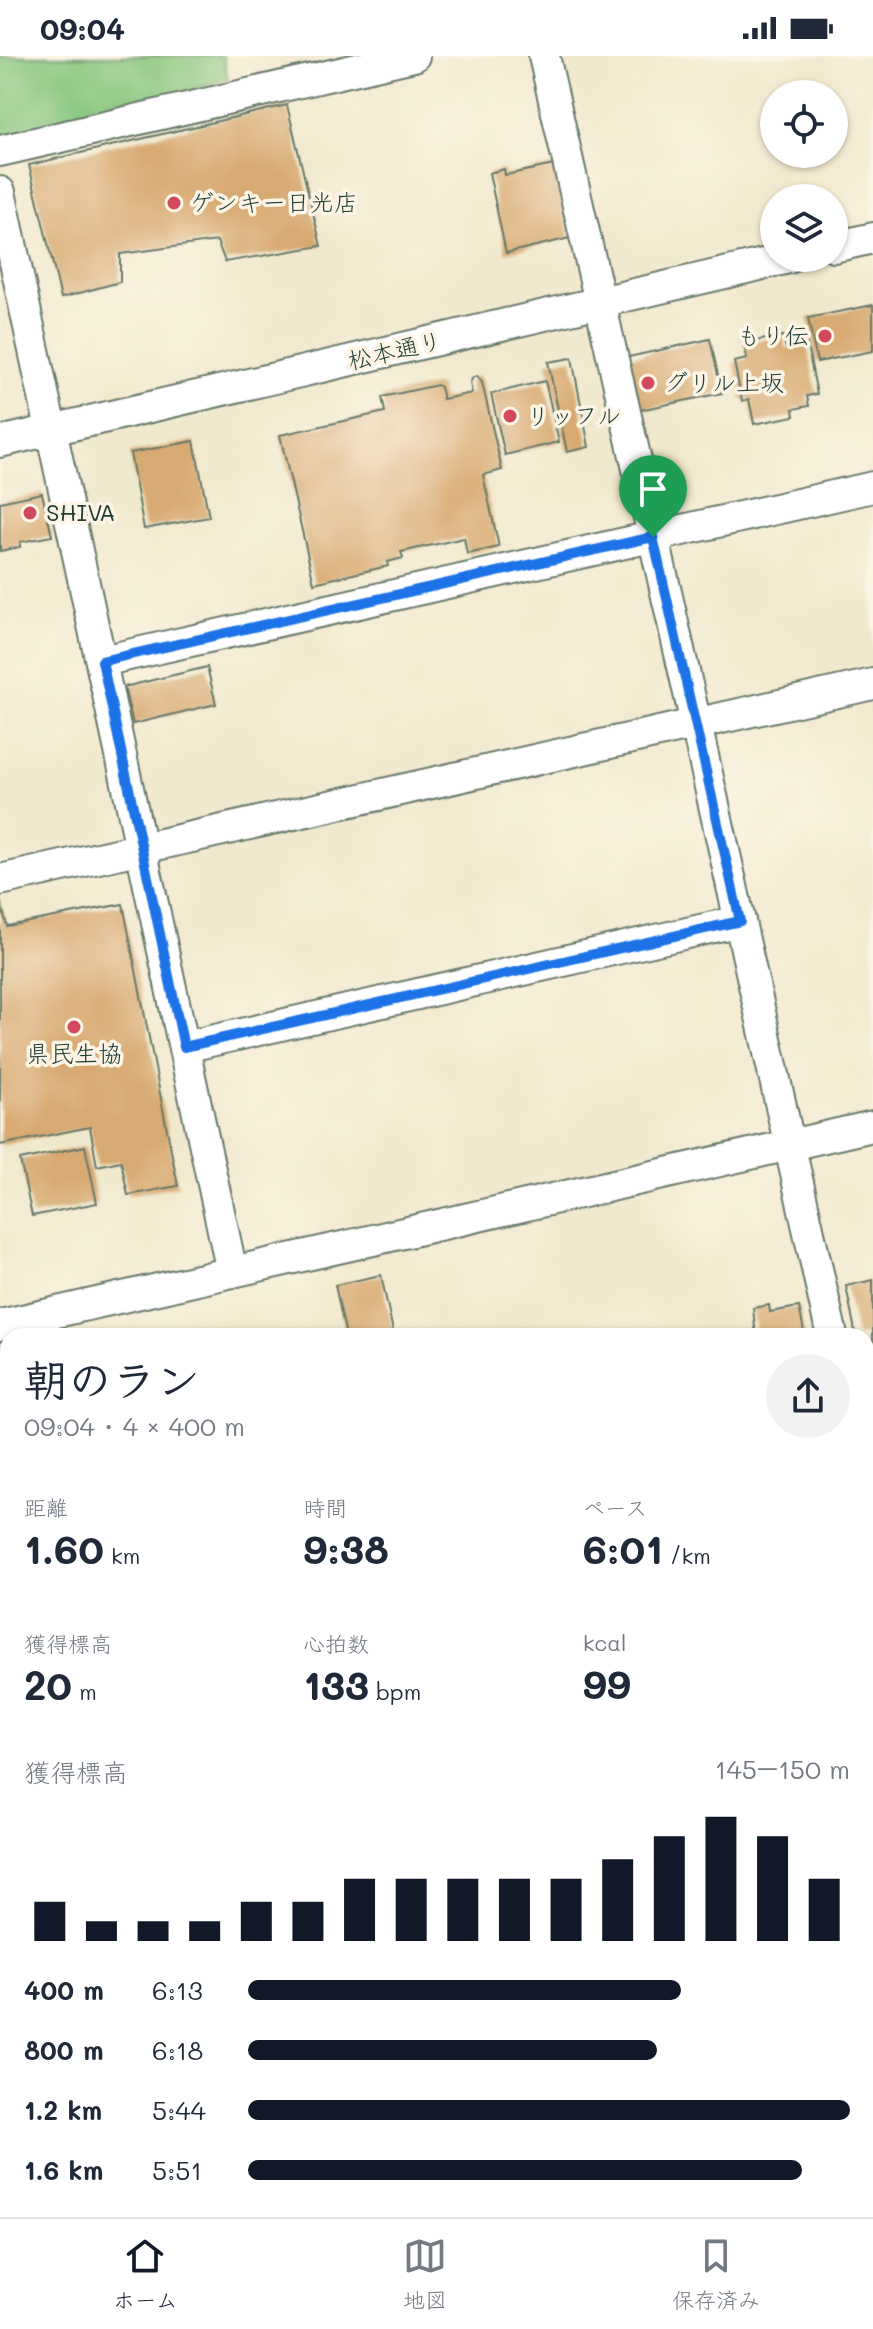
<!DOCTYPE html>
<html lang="ja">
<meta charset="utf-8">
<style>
:root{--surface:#fff;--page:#f2f2f3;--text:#1f2937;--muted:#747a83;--line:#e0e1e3;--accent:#111827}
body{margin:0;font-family:Mali,"Klee One",sans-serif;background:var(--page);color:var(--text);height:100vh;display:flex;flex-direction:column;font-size:30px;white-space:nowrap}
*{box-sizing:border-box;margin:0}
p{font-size:26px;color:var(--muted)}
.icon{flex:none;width:44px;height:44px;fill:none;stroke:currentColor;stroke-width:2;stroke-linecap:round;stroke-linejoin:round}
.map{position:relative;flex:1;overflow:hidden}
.sheet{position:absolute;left:0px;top:1272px;width:874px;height:890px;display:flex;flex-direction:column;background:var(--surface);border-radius:24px 24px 0 0;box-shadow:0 2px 6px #0004}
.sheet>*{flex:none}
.tools{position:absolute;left:760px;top:24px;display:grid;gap:16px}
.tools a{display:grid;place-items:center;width:88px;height:88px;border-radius:50%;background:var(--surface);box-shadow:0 2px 6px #0004;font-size:40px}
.pin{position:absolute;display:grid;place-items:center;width:68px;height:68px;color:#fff;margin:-82px -34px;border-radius:50% 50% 50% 0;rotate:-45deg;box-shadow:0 0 8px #0007}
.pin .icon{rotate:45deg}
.round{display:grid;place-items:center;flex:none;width:84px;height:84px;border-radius:42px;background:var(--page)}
.overview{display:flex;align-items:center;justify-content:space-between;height:136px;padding:0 24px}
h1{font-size:44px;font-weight:700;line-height:60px}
.metrics{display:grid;grid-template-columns:repeat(3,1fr);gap:12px;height:136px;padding:8px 24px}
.metrics div{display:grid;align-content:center}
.metrics b{font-size:40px;font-weight:700}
.metrics small{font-size:22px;font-weight:400}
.metrics p{font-size:22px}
.chart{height:224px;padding:16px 24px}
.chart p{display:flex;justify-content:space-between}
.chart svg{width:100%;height:144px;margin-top:8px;stroke:var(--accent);stroke-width:6}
ul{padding:0 24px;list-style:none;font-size:26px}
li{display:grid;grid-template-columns:128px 96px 1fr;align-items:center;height:60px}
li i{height:20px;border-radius:10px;background:var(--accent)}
.status{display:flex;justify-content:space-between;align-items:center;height:56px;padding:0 40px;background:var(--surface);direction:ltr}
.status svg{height:22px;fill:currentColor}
.tabs{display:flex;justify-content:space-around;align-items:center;height:112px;border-top:2px solid var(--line);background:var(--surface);font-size:22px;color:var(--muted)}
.tabs a{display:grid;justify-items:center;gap:4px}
.tabs .on{color:var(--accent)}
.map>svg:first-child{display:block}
.green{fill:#85c57c;stroke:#528158;stroke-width:2}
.building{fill:#d8aa73}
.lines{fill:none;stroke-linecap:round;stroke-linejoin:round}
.minor-casing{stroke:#68796a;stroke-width:34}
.major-casing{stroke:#68796a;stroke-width:44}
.minor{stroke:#fff;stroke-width:30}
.major{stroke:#fff;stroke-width:40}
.route-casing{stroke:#fff;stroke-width:16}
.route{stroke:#1a73e8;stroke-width:10}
.poi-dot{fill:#d1495b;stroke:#fcf5e5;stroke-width:3}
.labels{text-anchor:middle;stroke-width:7;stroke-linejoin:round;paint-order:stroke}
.poi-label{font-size:24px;fill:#1f3d34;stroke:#fcf5e5;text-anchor:start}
.street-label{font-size:24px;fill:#1f3d34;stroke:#fcf5e5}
</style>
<div class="status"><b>09:04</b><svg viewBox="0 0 49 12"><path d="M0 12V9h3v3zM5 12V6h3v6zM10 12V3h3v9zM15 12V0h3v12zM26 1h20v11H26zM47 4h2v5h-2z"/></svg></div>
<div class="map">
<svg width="873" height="2161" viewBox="0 0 873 2161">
<rect width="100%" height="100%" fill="#fcf5e5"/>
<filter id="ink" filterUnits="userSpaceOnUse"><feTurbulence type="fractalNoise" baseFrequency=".0125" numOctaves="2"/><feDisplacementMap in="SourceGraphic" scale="16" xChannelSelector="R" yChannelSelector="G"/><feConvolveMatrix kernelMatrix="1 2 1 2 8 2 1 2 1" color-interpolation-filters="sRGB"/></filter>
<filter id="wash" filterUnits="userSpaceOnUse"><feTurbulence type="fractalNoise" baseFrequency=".006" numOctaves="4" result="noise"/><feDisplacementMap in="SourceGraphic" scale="32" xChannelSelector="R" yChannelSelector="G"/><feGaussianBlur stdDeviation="1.8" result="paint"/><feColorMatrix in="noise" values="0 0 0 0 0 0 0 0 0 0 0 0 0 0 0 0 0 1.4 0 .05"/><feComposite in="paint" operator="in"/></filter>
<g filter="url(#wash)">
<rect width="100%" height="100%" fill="#f1e9cd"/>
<polygon class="green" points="0,0 223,0 228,23 0,94"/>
<g id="blocks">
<g class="building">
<polygon points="287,49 321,190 225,206 217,185 120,198 120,226 61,242 29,109"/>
<polygon points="554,109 570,182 506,197 489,117 504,113 505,119"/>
<polygon points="873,249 873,295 817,306 808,262"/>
<polygon points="783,280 786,292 807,288 817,338 807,340 809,350 793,353 794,360 754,368 749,343 742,345 734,306 747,303 744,287"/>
<polygon points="710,283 722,337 635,355 624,302"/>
<polygon points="572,302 589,391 567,396 548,306"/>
<polygon points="477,320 482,326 502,414 483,419 499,491 467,498 464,482 401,496 403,502 387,506 388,510 314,527 280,379 385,356 382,341 437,329 440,331 443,343 472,337 470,327 473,321"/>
<polygon points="545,325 559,386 505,399 491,338"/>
<polygon points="194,385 209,461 144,473 130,397"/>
<polygon points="42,437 52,480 20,486 20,491 0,495 0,446"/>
<polygon points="207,611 216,648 133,668 124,631"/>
<polygon points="0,843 7,870 123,848 178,1130 128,1139 121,1105 97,1110 90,1071 0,1089"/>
<polygon points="85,1090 97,1147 32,1160 20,1104"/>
<polygon points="381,1219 394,1280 346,1280 335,1229"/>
<polygon points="873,1224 873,1297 866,1299 866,1280 856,1280 846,1230"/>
<polygon points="769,1249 770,1256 799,1251 805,1280 756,1280 753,1252"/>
<polygon points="873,1482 873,1525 871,1525 866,1483"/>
<polygon points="255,2154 579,2154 581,2161 241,2161 240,2157"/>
</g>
</g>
</g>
<g filter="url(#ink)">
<use href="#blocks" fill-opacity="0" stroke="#68796a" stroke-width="2"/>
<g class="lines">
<g class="minor-casing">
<g id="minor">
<polyline points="544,0 696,668 832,1280"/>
<polyline points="0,95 414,0"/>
<polyline points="0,136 232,1216"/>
<polyline points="834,191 873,182"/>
<polyline points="0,386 789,202"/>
<polyline points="102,605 873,431"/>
<polyline points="0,824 873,628"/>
<polyline points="184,991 740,865"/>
<polyline points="0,1269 873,1070"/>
<polyline points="0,1342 8,1379"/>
<polyline points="866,1705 873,1703"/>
<polyline points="0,1753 8,1751"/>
<polyline points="0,1892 8,1891"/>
<polyline points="177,2154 178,2161"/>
</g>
</g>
<g class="major-casing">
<g id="major">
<polyline points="866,1378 873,1377"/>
<polyline points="0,1567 8,1565"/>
</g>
</g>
<use href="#minor" class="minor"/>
<use href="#major" class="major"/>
</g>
</g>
<g class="lines" filter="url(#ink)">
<g class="route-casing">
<polygon id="route" points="653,481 740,865 184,991 102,605"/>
</g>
<use href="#route" class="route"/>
</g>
<g class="poi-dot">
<circle cx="174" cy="147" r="8"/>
<circle cx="825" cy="280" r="8"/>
<circle cx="648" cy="327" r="8"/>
<circle cx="510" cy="360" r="8"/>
<circle cx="30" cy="457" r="8"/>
<circle cx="74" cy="971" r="8"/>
</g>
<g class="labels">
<g class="poi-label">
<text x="190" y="155">ゲンキー日光店</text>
<text x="809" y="288" text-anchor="end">もり伝</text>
<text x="664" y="335">グリル上坂</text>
<text x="526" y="368">リッフル</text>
<text x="46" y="465">SHIVA</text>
<text x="74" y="1006" text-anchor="middle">県民生協</text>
</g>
<g class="street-label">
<text transform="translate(395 295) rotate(-13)" y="8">松本通り</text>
</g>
</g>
</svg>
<div class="tools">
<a><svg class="icon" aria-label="locate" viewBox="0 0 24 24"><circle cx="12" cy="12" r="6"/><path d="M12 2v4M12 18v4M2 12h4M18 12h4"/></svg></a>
<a><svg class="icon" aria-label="layers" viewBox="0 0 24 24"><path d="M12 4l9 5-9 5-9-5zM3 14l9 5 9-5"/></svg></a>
</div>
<div class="pin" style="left:653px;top:481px;background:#1e9e55"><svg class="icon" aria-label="arrive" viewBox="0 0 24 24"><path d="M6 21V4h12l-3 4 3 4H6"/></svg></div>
<section class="sheet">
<div class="overview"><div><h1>朝のラン</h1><p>09:04 · 4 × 400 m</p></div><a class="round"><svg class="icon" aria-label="share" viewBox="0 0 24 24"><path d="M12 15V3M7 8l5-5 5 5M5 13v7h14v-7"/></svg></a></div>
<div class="metrics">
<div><p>距離</p><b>1.60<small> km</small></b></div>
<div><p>時間</p><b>9:38</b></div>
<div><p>ペース</p><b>6:01<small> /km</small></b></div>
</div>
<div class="metrics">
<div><p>獲得標高</p><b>20<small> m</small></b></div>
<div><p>心拍数</p><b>133<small> bpm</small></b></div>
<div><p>kcal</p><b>99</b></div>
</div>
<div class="chart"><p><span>獲得標高</span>145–150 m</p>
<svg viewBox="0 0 160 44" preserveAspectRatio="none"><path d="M5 44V32M15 44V38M25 44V38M35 44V38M45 44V32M55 44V32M65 44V25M75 44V25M85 44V25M95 44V25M105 44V25M115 44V19M125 44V12M135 44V6M145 44V12M155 44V25"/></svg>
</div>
<ul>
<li><b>400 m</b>6:13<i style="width:72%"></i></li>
<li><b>800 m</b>6:18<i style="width:68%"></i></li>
<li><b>1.2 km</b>5:44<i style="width:100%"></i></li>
<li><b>1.6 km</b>5:51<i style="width:92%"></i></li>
</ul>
</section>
</div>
<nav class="tabs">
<a class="on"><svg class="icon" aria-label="home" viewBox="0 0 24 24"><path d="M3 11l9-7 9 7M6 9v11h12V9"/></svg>ホーム</a>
<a><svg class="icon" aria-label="map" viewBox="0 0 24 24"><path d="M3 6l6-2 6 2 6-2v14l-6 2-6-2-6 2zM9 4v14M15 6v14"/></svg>地図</a>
<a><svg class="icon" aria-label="saved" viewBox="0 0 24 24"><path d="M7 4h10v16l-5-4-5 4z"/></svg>保存済み</a>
</nav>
